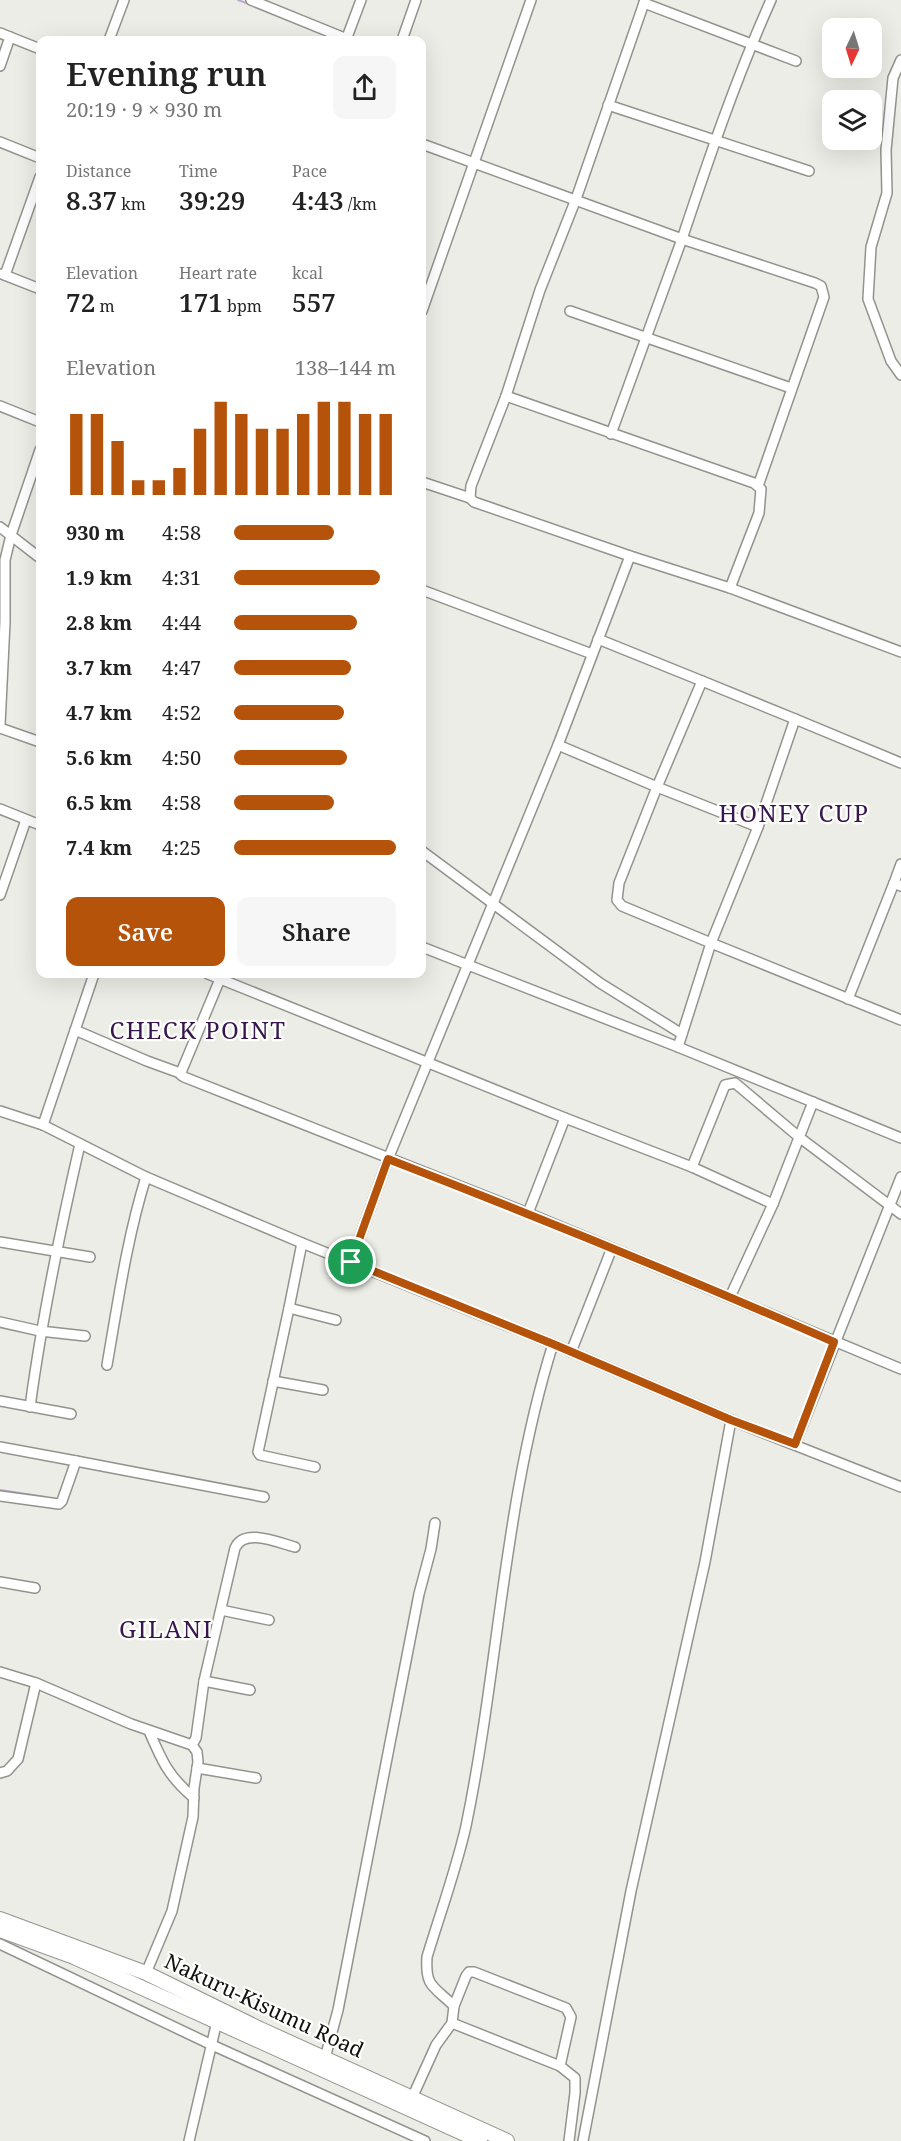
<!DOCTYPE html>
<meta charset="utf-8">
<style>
:root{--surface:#fff;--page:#f6f6f6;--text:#222;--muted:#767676;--accent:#b45309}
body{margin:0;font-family:"Noto Serif",serif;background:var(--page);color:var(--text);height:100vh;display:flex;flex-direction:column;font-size:22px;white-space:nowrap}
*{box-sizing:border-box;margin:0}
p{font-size:20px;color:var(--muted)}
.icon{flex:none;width:33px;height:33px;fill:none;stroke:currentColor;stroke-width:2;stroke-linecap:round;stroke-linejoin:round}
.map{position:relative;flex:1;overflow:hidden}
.details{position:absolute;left:36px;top:36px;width:390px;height:942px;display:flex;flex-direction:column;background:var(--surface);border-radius:12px;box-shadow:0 6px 24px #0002}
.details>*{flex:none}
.needle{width:39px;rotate:184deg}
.controls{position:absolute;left:822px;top:18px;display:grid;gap:12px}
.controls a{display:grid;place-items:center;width:60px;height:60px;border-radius:12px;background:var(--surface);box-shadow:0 6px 24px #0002;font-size:30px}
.pin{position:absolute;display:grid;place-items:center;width:51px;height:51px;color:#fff;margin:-26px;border:3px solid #fff;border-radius:50%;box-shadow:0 2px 6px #0007}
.round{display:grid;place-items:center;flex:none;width:63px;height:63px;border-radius:12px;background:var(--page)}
.summary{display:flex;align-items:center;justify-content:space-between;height:102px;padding:0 30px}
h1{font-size:33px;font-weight:600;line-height:45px}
.metrics{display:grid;grid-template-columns:repeat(3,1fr);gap:9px;height:102px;padding:6px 30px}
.metrics div{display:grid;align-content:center}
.metrics b{font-size:26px;font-weight:600}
.metrics small{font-size:16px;font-weight:400}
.metrics p{font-size:16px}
.chart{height:168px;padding:12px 30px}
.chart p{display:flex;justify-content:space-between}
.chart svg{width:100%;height:108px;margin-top:6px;stroke:var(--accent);stroke-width:6}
.button{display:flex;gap:12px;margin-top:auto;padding:12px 30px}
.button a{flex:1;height:69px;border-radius:12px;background:var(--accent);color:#fff;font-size:24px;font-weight:600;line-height:69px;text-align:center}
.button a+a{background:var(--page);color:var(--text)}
ul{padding:0 30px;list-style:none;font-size:20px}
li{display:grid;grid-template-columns:96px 72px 1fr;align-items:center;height:45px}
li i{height:15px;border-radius:8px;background:var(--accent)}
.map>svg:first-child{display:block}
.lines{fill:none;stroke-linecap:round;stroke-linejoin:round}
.stream{stroke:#bfa7d2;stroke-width:2}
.minor-casing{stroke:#93938e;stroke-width:12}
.highway-casing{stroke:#93938e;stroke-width:16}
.minor{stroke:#fff;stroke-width:9}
.highway{stroke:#fff;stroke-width:14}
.route-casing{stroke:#fff;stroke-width:12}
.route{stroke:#b45309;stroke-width:8}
.labels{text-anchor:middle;stroke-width:4.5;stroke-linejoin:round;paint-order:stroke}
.street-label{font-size:21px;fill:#111110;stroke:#fffffe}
.quarter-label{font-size:24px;letter-spacing:1.5px;fill:#38174e;stroke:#fffffe}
</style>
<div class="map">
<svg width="901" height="2141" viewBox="0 0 901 2141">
<rect width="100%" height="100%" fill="#edede7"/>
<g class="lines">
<g class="stream">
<polyline points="238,0 252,5"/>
<polyline points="0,38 6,41"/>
<polyline points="0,1490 46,1497"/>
</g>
<g class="minor-casing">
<g id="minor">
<polyline points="251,0 347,39"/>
<polyline points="645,0 576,199 540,290 506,396 471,486 470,498 474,502 630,556 730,588 901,652"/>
<polyline points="644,3 796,61"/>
<polyline points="0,33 40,49"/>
<polyline points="109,40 124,0"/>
<polyline points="346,40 361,0"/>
<polyline points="402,40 416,0"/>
<polyline points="901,60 893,78 886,150 887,193 871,247 868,299 891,361 901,375"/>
<polyline points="0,66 10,37"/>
<polyline points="608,105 809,171"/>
<polyline points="0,142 40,158"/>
<path d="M422,144L682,239C709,158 736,78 771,0"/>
<polyline points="2,274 40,289"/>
<polyline points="5,275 40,177"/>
<polyline points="422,311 531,0"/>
<polyline points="570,311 791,388"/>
<polyline points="506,396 754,483 761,489 759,513 730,588"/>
<polyline points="0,406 40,422"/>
<polyline points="611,434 682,239 815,283 821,286 824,297 758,486"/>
<polyline points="422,482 470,498"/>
<polyline points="0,527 40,558"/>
<polyline points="422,590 592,654"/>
<polyline points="702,681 795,719"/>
<polyline points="0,725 5,622 5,560 11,535 40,450"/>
<polyline points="0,728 40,742"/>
<polyline points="558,745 657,787 702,681 598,639"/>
<polyline points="901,763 795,719 758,827 711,943 901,1020"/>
<polyline points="0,809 40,825"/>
<polyline points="422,851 600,983 682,1034"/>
<polyline points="894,883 901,864"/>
<polyline points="0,895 26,820"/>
<polyline points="422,947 678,1047 901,1138"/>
<polyline points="208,974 565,1118 692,1167 773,1204"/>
<polyline points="220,979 182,1070 181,1075 184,1077 528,1213 901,1369"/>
<polyline points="848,999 894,883 901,886"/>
<polyline points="75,1030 147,1061 180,1073"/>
<polyline points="678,1047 711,943 622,906 617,900 619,883 657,787 758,827"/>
<polyline points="0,1111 43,1125 146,1177 302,1243 553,1344 731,1420 901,1487"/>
<polyline points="43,1125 94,974"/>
<polyline points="692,1167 725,1085 735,1083 799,1137 901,1214"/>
<polyline points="528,1213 565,1118"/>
<polyline points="0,1242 90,1257"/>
<polyline points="302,1243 289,1308 258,1452 260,1455 315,1467"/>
<polyline points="351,1262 388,1159 558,745 630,556"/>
<polyline points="730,1297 773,1204 813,1102"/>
<polyline points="289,1308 336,1320"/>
<polyline points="0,1322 40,1331 85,1336"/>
<path d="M553,1344C504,1500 499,1666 466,1826C456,1870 440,1914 427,1957C425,1988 434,1986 454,2006L452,2023L560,2066L575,2078V2093L569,2141"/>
<polyline points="571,1352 612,1248"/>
<path d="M107,1365C118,1302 127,1238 146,1177"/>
<polyline points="273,1381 323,1390"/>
<polyline points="0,1401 71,1414"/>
<path d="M30,1407C42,1318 60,1231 80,1144"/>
<polyline points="795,1444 901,1177"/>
<polyline points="0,1447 76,1461"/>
<polyline points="0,1496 59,1504 62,1501 76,1461 264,1497"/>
<polyline points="0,1582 35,1588"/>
<polyline points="221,1610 269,1620"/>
<polyline points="0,1672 36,1683 131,1724 192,1745"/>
<polyline points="204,1681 250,1690"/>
<path d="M149,1731C162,1761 168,1776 194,1798"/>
<polyline points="197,1768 256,1778"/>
<polyline points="0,1773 7,1771 18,1759 36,1683"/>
<polyline points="0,1944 212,2045 425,2141"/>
<path d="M146,1973L172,1911L193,1817L194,1788L198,1762L197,1752L192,1745L196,1738L204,1681L235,1548C244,1527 279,1543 295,1547"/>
<polyline points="454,2006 466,1976 469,1972 474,1972 566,2008 571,2017 560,2066"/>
<polyline points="325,2058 338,2010 419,1594 431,1549 435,1523"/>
<polyline points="412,2098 436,2045 452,2023"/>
<polyline points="189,2141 217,2021"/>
<polyline points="583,2141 631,1891 705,1562 731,1420"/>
</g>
</g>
<g class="highway-casing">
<g id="highway">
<polyline points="0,1919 146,1973 260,2029 507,2141"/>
<polyline points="0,1930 74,1957 480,2141"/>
</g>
</g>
<use href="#minor" class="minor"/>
<use href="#highway" class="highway"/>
</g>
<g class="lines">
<g class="route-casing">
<path id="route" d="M388,1159C538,1217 687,1278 834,1342L795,1444L731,1420L553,1344L351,1262Z"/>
</g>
<use href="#route" class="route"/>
</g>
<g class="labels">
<g class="street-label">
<text transform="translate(264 2006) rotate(25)" y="7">Nakuru-Kisumu Road</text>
</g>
<g class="quarter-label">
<text x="794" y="822">HONEY CUP</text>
<text x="198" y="1039">CHECK POINT</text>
<text x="166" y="1638">GILANI</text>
</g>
</g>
</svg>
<div class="controls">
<a><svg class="needle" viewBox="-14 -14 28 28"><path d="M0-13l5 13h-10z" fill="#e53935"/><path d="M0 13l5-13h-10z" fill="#767676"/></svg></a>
<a><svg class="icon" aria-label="layers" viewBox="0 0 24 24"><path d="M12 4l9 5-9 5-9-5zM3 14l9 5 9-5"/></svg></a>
</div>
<div class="pin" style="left:351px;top:1262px;background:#1e9e55"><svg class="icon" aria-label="arrive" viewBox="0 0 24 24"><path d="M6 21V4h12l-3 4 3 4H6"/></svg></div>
<section class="details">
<div class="summary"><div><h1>Evening run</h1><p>20:19 · 9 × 930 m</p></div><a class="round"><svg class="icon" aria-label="share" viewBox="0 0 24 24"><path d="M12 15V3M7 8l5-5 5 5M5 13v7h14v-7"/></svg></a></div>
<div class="metrics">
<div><p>Distance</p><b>8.37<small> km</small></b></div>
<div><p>Time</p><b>39:29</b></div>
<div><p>Pace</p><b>4:43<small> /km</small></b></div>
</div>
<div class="metrics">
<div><p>Elevation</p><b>72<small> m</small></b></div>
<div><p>Heart rate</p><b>171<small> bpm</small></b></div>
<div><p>kcal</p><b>557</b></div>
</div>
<div class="chart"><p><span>Elevation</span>138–144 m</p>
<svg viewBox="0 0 160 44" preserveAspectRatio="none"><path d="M5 44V11M15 44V11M25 44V22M35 44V38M45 44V38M55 44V33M65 44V17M75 44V6M85 44V11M95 44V17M105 44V17M115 44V11M125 44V6M135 44V6M145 44V11M155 44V11"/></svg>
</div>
<ul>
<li><b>930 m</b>4:58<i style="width:62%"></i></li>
<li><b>1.9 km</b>4:31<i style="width:90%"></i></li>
<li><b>2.8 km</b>4:44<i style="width:76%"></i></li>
<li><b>3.7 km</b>4:47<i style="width:72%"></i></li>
<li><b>4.7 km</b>4:52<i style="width:68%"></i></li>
<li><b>5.6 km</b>4:50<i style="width:70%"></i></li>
<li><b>6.5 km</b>4:58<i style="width:62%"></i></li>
<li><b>7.4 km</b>4:25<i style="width:100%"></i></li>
</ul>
<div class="button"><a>Save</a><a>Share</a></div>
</section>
</div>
